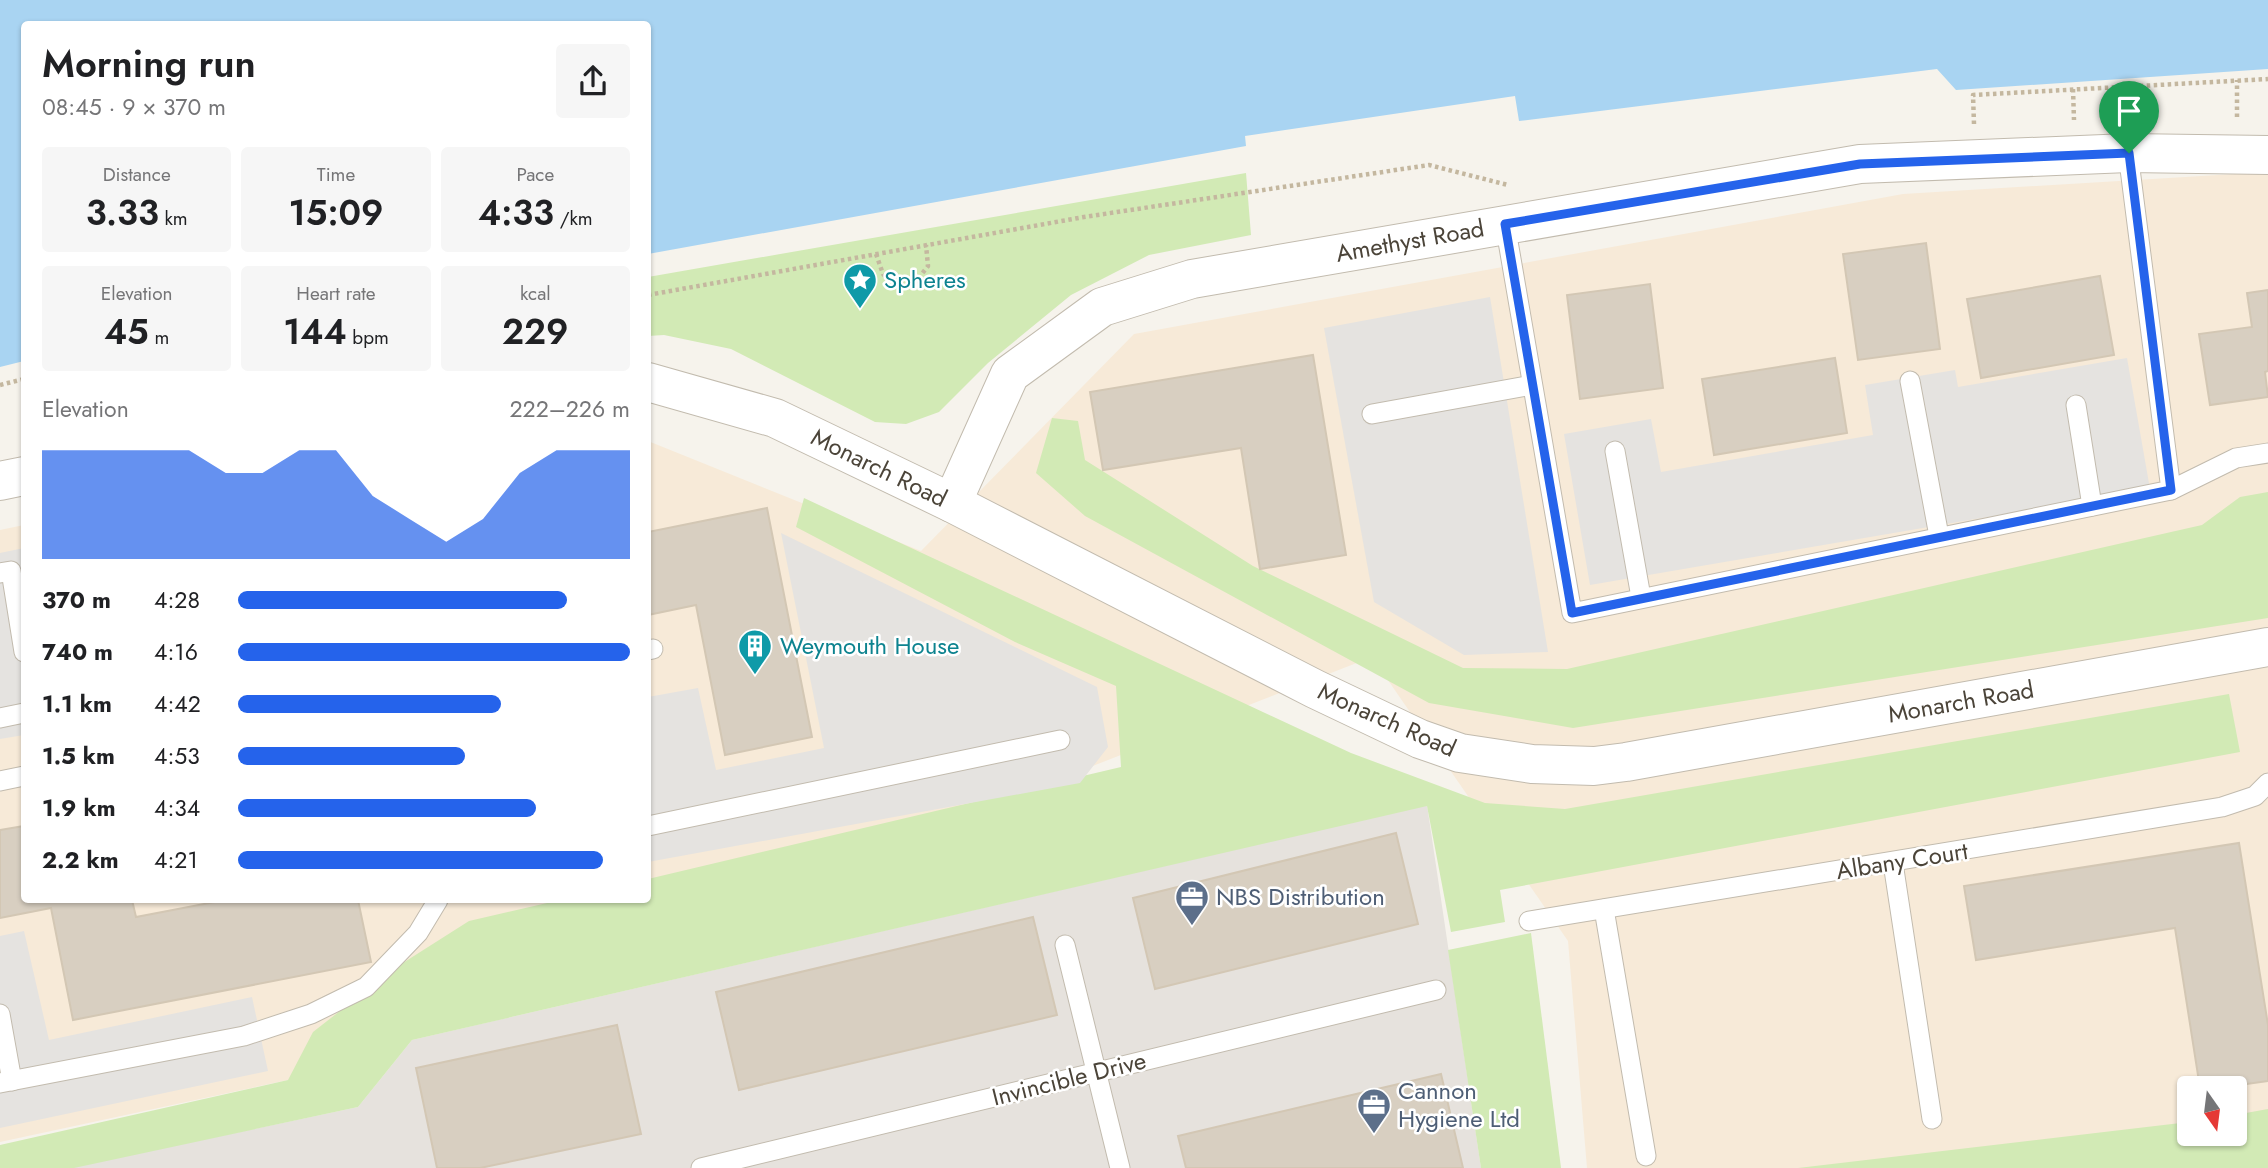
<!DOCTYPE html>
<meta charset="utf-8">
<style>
:root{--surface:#fff;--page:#f6f6f6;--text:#202124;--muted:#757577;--accent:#2563eb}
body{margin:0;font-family:Jost,sans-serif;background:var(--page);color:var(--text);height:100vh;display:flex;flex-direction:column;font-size:26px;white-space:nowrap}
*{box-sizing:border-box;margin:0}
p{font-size:23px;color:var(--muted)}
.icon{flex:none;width:38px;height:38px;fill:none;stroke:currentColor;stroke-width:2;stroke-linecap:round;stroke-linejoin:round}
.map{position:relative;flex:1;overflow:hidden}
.details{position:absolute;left:21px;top:21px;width:630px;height:882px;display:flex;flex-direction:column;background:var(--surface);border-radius:7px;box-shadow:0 2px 5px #0004}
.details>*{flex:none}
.needle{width:46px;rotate:166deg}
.fabs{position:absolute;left:2177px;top:1076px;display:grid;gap:14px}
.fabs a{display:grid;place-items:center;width:70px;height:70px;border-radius:7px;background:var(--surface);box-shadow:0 2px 5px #0004;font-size:35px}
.pin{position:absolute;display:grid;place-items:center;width:60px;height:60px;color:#fff;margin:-72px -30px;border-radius:50% 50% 50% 0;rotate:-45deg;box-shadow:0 0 7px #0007}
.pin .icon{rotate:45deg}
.round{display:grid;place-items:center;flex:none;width:74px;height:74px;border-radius:7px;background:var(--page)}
.overview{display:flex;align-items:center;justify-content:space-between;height:119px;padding:0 21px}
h1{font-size:38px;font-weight:600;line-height:52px}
.figures{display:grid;grid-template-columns:repeat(3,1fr);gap:10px;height:119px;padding:7px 21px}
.figures div{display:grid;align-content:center;border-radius:7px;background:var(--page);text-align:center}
.figures b{font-size:35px;font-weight:600}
.figures small{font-size:19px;font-weight:400}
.figures p{font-size:19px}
.chart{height:196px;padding:14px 21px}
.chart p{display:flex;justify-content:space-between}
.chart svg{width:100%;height:126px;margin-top:7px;fill:var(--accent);opacity:.7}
ul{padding:0 21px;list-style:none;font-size:23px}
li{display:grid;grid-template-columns:112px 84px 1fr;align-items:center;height:52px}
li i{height:18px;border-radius:9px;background:var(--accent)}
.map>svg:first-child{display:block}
.commercial{fill:#f7ead8}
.industrial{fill:#e6e2dd}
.green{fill:#d2eab5}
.parking{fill:#e5e3e0}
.water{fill:#a9d4f2}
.building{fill:#d8cfc1;stroke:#d3c7b4;stroke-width:2}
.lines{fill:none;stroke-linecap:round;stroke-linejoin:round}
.service-casing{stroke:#c2bbae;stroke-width:21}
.minor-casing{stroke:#c2bbae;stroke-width:40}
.tertiary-casing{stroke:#c2bbae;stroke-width:40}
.path{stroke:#c4b79f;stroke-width:4.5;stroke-dasharray:3.5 3.5;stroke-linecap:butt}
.service{stroke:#fff;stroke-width:19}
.minor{stroke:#fff;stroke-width:38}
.tertiary{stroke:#fff;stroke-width:38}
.route-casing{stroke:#fff;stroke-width:14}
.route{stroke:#2563eb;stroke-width:9}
.labels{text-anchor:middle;stroke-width:5;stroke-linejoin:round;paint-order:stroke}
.street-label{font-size:24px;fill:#4b4439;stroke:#fff}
.culture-label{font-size:24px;fill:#0d838f;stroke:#fff;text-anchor:start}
.service-label{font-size:24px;fill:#4e5e75;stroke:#fff;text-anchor:start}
</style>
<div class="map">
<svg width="2268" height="1168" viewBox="0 0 2268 1168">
<rect width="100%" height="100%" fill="#f6f3ec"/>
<polygon class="commercial" points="2268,172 2268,1115 2235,1119 2235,1088 2189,1088 2189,1125 1883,1168 1587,1168 1568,941 1372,657 288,1080 0,1142 0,530 24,525 24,900 648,900 648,441 921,551 1134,334 1903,194"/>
<polygon class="industrial" points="1427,805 1481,1168 68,1168 358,1107 412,1040"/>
<g class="green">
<polygon points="1246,173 1251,235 1149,255 1071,295 988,363 939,412 906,424 875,422 731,349 664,335 648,336 648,277"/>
<polygon points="1052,418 1078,421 1085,460 1253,566 1463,668 1567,669 2202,525 2240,497 2268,492 2268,618 1573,728 1429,703 1085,516 1036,473"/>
<polygon points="804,498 1351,753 1485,803 1565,809 2229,694 2240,752 1500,890 1505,922 1451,932 1427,806 412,1040 358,1107 74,1168 0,1168 0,1145 288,1080 313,1032 395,968 469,921 560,900 648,900 648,879 1121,767 1116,686 1015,642 796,527"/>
<polygon points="1531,933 1561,1168 1481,1168 1448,950"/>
<polygon points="2268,1109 2268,1168 1798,1168 2189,1122 2189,1134 2235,1134 2235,1115"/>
</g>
<g class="parking">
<polygon points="1490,297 1548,652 1464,655 1374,602 1324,328"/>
<polygon points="2127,358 2150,489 1590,585 1564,434 1651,419 1661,472 1873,435 1865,385 1955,370 1958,387"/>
<polygon points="781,533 1097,687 1108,747 1080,783 648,862 648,697 698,688 716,770 824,748"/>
<polygon points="24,548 24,735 0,739 0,553"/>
<polygon points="24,931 49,1040 252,997 268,1071 0,1128 0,936"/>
</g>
<polygon class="water" points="0,0 2268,0 2268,69 1956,90 1937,69 1519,121 1515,96 1245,136 1246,146 648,254 648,24 24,24 24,361 0,367"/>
<g class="building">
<polygon points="1926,243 1940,349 1858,360 1843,254"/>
<polygon points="2100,276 2114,355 1981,378 1967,299"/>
<polygon points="1650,284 1663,388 1580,399 1567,295"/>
<polygon points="2268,290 2268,371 2265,372 2268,397 2210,405 2199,334 2252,327 2247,293"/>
<polygon points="1313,355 1346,555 1260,569 1241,448 1103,470 1090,392"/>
<polygon points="1835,358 1847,433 1714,455 1702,379"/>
<polygon points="767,508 812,737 725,755 696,605 648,615 648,532"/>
<polygon points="24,826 24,900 132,900 136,917 225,900 358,900 371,962 73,1020 51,908 0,918 0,830"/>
<polygon points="1396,833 1418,924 1155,989 1133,898"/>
<polygon points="2239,843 2268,1025 2268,1081 2218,1088 2200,1088 2175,928 1976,960 1964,886"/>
<polygon points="1033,917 1057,1015 739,1090 716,992"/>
<polygon points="617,1025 641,1134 480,1168 437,1168 416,1068"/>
<polygon points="1441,1074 1463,1168 1186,1168 1178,1136"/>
</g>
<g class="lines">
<g class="service-casing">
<g id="service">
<polyline points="1505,224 1572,613 2171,490 2128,153"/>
<polyline points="1910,381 1939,536"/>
<polyline points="2076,405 2092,506"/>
<polyline points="1372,414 1532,385"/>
<polyline points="1615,451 1641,597"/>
<polyline points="2171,490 2236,458 2268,453"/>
<polyline points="0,573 11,571 24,652"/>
<polyline points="648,650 653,649"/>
<polyline points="0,718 24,713"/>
<polyline points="0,781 24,776"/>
<polyline points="648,826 1060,740"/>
<polyline points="1893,863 1932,1119"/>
<polyline points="1604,909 1646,1156"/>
<polyline points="1529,921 2222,807 2255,796 2268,783"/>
<polyline points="1065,945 1120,1168"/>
<polyline points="0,1014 12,1081"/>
<polyline points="0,1083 244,1036 311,1014 366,987 418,933 438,900"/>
<polyline points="701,1168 1436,990"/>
</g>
</g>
<g class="minor-casing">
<polyline id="minor" points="952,503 1010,374 1102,307 1192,279 1860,164 2128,153 2268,155"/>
</g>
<g class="tertiary-casing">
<g id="tertiary">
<polyline points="648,382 775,418 952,503 1315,689 1420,739 1460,753 1532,764 1594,766 1626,762 2268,647"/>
<polyline points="0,481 24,476"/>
</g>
</g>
<g class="path">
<polyline points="2073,89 2074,120"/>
<polyline points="2237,117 2237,80"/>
<polyline points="1974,124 1973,95 2268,79"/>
<polyline points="876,254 883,274 892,283 914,284 928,266 926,245"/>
<polyline points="648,295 1084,217 1429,165 1508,185"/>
<polyline points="0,385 24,379"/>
</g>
<use href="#service" class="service"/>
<use href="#minor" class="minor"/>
<use href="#tertiary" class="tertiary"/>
</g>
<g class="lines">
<g class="route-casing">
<polygon id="route" points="2129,153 2171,490 1572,613 1505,224 1860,164"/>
</g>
<use href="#route" class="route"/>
</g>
<defs>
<g id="sight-pin" transform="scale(1.75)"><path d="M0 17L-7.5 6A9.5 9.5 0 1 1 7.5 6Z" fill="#0f9aa8" stroke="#fff"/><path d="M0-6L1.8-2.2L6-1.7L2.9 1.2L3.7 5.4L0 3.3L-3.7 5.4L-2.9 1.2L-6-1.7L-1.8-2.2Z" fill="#fff"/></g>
<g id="building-pin" transform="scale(1.75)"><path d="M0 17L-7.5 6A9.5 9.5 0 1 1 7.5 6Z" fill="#0f9aa8" stroke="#fff"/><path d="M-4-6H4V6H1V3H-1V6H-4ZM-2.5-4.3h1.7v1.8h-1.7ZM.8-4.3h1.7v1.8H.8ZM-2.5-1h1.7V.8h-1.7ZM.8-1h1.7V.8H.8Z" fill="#fff"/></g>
<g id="office-pin" transform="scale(1.75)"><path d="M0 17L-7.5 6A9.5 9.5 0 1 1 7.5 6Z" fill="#5c6f8a" stroke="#fff"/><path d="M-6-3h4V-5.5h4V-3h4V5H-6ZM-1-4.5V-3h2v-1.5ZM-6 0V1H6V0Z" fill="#fff"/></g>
</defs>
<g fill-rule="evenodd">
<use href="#sight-pin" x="860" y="280"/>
<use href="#building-pin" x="755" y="646"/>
<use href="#office-pin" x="1192" y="897"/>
<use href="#office-pin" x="1374" y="1105"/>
</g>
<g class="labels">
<g class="street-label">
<text transform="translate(1410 241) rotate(-10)" y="8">Amethyst Road</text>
<text transform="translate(879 468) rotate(26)" y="8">Monarch Road</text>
<text transform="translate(1961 702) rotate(-10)" y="8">Monarch Road</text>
<text transform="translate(1387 720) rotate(24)" y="8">Monarch Road</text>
<text transform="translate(1902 861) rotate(-9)" y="8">Albany Court</text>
<text transform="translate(1069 1079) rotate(-14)" y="8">Invincible Drive</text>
</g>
<g class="culture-label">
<text x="884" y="288">Spheres</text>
<text x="780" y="654">Weymouth House</text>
</g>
<g class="service-label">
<text x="1216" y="905">NBS Distribution</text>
<text x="1398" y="1099">Cannon<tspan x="1398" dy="28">Hygiene Ltd</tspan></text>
</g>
</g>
</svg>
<div class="fabs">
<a><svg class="needle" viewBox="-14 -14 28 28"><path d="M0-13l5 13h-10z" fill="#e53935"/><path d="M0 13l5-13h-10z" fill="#757577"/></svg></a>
</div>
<div class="pin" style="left:2129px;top:153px;background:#1e9e55"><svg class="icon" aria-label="arrive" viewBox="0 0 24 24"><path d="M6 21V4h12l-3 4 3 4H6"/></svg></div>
<section class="details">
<div class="overview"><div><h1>Morning run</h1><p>08:45 · 9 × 370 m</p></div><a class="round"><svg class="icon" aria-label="share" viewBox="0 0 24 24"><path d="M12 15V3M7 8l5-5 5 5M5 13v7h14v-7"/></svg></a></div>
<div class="figures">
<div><p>Distance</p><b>3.33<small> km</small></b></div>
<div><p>Time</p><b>15:09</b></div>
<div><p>Pace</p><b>4:33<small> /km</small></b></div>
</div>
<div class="figures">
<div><p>Elevation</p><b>45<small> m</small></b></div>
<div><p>Heart rate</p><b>144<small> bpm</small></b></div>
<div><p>kcal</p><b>229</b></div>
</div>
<div class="chart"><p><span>Elevation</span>222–226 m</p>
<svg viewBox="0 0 160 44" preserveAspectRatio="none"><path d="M0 44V6L10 6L20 6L30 6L40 6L50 14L60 14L70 6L80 6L90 22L100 30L110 38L120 30L130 14L140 6L150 6L160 6V44z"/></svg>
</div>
<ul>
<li><b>370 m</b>4:28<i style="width:84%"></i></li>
<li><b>740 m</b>4:16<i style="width:100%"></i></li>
<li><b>1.1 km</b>4:42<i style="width:67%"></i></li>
<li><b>1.5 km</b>4:53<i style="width:58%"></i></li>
<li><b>1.9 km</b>4:34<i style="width:76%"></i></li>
<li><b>2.2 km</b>4:21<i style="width:93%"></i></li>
</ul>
</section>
</div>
